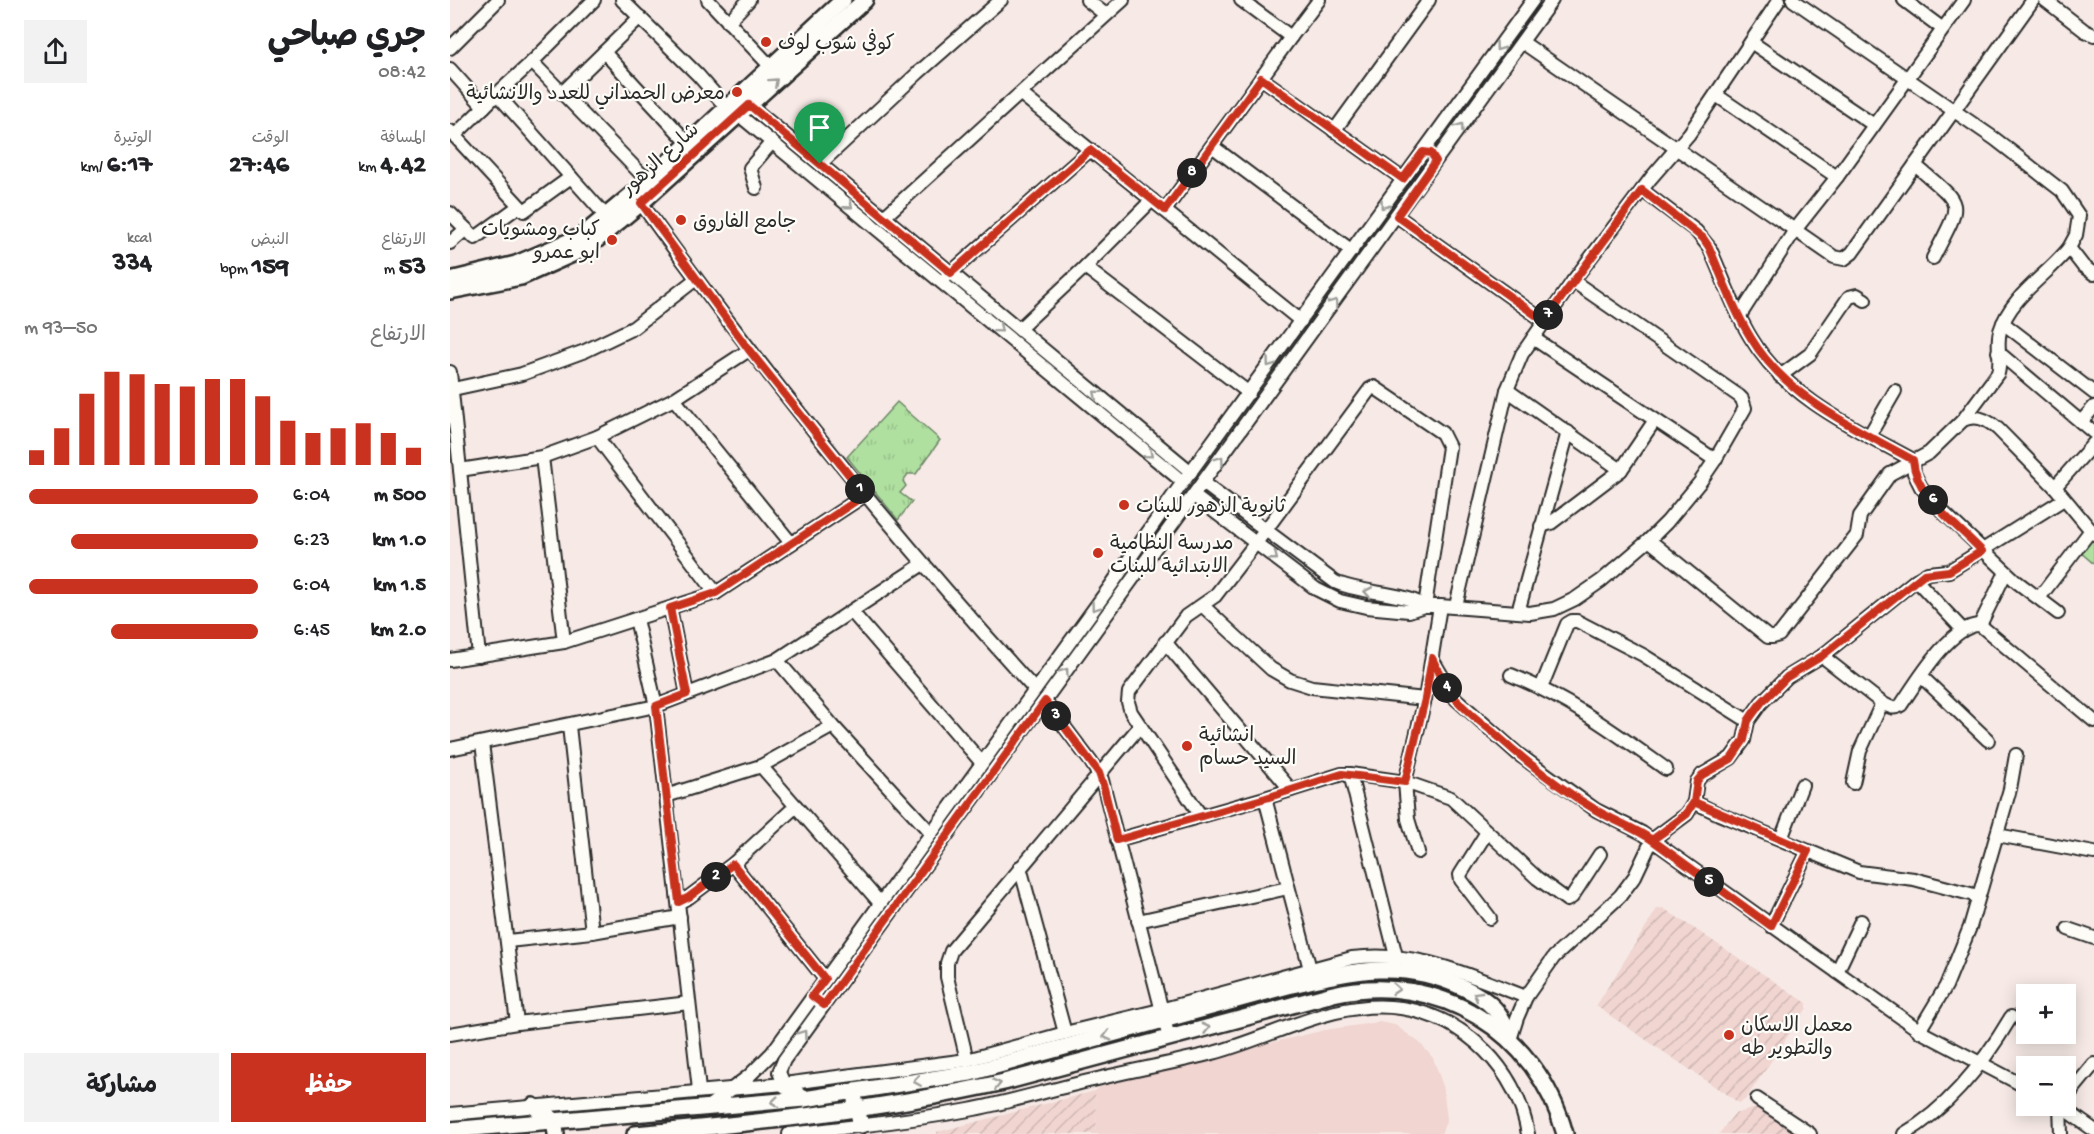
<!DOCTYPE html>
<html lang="ar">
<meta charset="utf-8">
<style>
:root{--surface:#fff;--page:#f2f2f2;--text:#202124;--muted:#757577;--accent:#c8321e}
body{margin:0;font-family:"Gochi Hand","Playpen Sans Arabic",sans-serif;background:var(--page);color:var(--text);direction:rtl;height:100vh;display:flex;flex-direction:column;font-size:22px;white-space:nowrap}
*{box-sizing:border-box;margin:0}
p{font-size:20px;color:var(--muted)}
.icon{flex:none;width:33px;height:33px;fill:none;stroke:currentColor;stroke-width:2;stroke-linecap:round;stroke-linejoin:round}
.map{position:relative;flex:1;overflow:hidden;direction:ltr}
.sheet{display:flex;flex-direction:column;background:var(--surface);width:450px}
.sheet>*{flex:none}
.controls{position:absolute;left:1566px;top:984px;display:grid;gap:12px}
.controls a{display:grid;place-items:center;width:60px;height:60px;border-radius:0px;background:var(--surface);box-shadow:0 3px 15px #0003;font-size:30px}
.pin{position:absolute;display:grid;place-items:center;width:51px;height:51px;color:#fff;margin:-62px -26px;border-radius:50% 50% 50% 0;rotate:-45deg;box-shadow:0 0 6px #0007}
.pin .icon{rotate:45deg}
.km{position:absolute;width:30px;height:30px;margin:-15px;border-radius:50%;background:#222;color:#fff;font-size:16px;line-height:30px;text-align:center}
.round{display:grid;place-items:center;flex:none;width:63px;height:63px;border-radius:0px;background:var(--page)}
.summary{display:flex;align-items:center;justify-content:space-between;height:102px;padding:0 24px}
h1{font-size:33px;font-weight:700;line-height:45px}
.metrics{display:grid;grid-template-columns:repeat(3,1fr);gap:9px;height:102px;padding:6px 24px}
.metrics div{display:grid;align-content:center}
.metrics b{font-size:26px;font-weight:700}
.metrics small{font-size:16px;font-weight:400}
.metrics p{font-size:16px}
.chart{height:168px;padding:12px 24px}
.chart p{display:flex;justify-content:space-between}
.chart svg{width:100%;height:108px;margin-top:6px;stroke:var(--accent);stroke-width:6}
.button{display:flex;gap:12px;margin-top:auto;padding:12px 24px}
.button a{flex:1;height:69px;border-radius:0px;background:var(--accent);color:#fff;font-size:24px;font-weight:700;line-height:69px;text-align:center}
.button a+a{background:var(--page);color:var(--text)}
ul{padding:0 24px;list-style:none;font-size:20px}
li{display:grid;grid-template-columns:96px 72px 1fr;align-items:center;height:45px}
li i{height:15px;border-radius:8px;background:var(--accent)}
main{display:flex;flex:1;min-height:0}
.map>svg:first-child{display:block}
.built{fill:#f0d5d1}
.industrial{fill:url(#industrial-furrows)}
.grass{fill:#afe0a0;stroke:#6d8666;stroke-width:1.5}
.park{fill:url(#park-tufts);stroke:#6d8666;stroke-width:1.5}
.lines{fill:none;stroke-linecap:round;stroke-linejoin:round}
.minor-casing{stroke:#2b2b2b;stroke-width:16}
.major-casing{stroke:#2b2b2b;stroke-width:20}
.minor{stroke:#fdfcf7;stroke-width:12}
.major{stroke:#fdfcf7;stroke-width:15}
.oneway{stroke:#9e9e9b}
.route-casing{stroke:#fff;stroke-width:12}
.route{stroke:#c8321e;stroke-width:8}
.poi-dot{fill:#c8321e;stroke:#fdfcf7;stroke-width:2}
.labels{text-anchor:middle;stroke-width:4.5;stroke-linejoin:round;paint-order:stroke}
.poi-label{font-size:20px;fill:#2b2b2b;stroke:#fdfcf7;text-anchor:start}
.street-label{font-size:20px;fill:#2b2b2b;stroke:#fdfcf7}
</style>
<main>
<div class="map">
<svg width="1644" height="1134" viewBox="0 0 1644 1134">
<defs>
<pattern id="industrial-furrows" width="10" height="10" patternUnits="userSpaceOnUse" patternTransform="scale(1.5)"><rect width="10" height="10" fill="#f0d5d1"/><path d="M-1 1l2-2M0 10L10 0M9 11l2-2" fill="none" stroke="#ceb7b4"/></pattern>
<pattern id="park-tufts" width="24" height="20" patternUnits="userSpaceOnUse" patternTransform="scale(1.5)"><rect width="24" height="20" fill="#afe0a0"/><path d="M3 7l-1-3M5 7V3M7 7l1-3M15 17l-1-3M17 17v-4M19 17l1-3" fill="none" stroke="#97c08a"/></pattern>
</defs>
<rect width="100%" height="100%" fill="#f7eae6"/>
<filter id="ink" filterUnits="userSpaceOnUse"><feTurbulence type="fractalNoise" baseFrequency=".0167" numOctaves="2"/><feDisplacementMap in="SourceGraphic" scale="12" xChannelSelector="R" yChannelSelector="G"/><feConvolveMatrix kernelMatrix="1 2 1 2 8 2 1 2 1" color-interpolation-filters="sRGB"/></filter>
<g filter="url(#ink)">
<polygon class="built" points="929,1022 945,1025 970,1043 983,1058 993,1086 997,1119 991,1134 647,1134 645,1091 650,1087 776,1053 875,1030"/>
<g class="industrial">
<polygon points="1213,908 1357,1003 1357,1008 1295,1100 1289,1103 1146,1006 1207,909"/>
<polygon points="645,1091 647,1134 487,1134 487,1132"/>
<polygon points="1306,1108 1345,1134 1269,1134 1284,1114"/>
</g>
<polygon class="grass" points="1644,535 1644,564 1629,551"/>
<polygon class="park" points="447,402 490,440 466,474 458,474 453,481 456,486 450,493 462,502 448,520 397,457"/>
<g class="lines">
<g class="minor-casing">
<g id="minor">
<polyline points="172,0 248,75 277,108"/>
<polyline points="258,0 322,68"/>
<polyline points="637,0 656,15"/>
<polyline points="791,0 841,37 869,0"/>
<path d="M1343,0L1545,139L1612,191L1629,216L1626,235L1619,248C1597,276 1561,295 1550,331C1546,345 1552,359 1548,373L1513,420"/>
<polyline points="1454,0 1493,29"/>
<polyline points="1595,0 1635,31 1644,35"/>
<polyline points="278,22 299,0"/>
<polyline points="1072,42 1384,257 1394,259 1402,253 1583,0"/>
<polyline points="1301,42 1424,125"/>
<polyline points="0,48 48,0"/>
<polyline points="154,52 190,17"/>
<polyline points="82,62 198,181"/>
<polyline points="0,69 34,107 47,94 155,215"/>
<polyline points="811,78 953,179"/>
<polyline points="113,92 154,52 239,144"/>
<polyline points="47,94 82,62 144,0"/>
<polyline points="571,94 851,321"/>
<polyline points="1266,95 1387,177"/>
<polyline points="299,105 741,472"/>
<polyline points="289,115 733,482"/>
<polyline points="0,131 74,211 121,177"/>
<polyline points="884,131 979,0"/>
<polyline points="4,136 34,107"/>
<polyline points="762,146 902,251"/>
<polyline points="370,164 468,73 551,0"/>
<path d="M1465,165C1515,208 1513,199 1483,258"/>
<polyline points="306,188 300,168 322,142"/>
<path d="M1192,190L1246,231L1259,247C1273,277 1283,309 1301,338C1336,397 1404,428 1463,460"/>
<path d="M191,203C313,373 444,535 585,690"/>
<polyline points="715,210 841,37"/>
<polyline points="0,213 25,238 69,206"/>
<polyline points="947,216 1094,321"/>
<polyline points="434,217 673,0"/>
<polyline points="0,243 16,229"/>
<polyline points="1619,248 1633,266 1644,274"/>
<polyline points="635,267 799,393"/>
<polyline points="497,276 640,150"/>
<polyline points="1289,317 1345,230 1387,177 1514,0"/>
<polyline points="1553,323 1644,393"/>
<polyline points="569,329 635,267 702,200"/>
<polyline points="1083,338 1265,460"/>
<polyline points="1548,352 1644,433"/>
<polyline points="0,372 29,656"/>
<polyline points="1330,376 1360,354 1399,297 1407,295 1415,300"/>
<polyline points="3,389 72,374 135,351 183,328 246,279"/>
<polyline points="1057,390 1171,470"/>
<polyline points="224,399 341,543"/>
<polyline points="1631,422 1644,407"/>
<polyline points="1419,436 1445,391"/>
<polyline points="147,437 266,593"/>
<polyline points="92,457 114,642"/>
<polyline points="1463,460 1464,473 1471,487 1493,512 1567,582 1608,613"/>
<polyline points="10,470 92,457 147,437 224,399 299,350"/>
<path d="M753,483L885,582C908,593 958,593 974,606"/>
<polyline points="1605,487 1644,443"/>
<polyline points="744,496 866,589 890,601 916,607 959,611 974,606 990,606 1080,613 1104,609 1125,599 1151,581 1199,540 1217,522 1250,482 1265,460 1295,408 1292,399 1289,396 1123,281"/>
<polyline points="1091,526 1101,523 1171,470 1205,420"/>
<path d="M1199,540L1318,637H1323L1329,635L1407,535L1410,516L1440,474L1479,453L1513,420C1527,414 1538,420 1548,429L1605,487L1644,534"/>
<polyline points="1466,580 1513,630"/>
<polyline points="1589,598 1641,530"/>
<polyline points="753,606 821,669 840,680 862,687 975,699"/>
<polyline points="1006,606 1057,390 1072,354 1123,281 1201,178 1239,134 1329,0"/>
<polyline points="220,608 237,694"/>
<polyline points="402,612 532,763"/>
<polyline points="1068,612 1118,432"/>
<polyline points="186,619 206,706 249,1090"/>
<polyline points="1530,625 1556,572"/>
<polyline points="715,642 841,790"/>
<path d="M1372,656L1432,703C1440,707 1443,710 1451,705C1466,683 1501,624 1530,625L1644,721"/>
<polyline points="982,659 1006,699 1068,754 1146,810 1192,833 1473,1033 1576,1087"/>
<polyline points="0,660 114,642 266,593 415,495"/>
<polyline points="327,660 383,726 481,833"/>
<path d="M1061,675C1121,700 1164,732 1216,769"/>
<polyline points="1471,676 1538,740"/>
<polyline points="1091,688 1117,624 1122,621 1127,621 1193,655 1298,721"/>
<polyline points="595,701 641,762 652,780 719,1038"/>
<polyline points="119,726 142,932"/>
<polyline points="32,743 67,1023"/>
<polyline points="0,749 206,706 327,660 473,564"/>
<polyline points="311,766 430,903"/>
<polyline points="900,774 946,956"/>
<polyline points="1403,783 1410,751 1432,703"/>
<polyline points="216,796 311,766 383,726"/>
<polyline points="815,798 860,969"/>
<polyline points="1244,802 1269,814 1409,872 1464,879 1528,896"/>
<polyline points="751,816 681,712 678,702 679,692 736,616 765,596 815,531 920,389 924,387 992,433 999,447 975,606"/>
<polyline points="1037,832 1010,875 1011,880 1040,918"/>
<polyline points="1547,835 1644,853"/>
<polyline points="1331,839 1352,785"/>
<polyline points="667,840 815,798 892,774 900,774 955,782 1001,798 1087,878 1117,900 1122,897 1150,854"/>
<polyline points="968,852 958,819 955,782 975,699 990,606"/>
<polyline points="283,864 375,979"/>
<polyline points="570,867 615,1033"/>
<polyline points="229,902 239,897 283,864 346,806"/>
<polyline points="688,921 838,888"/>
<polyline points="1321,926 1358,851"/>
<polyline points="1618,929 1644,938"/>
<polyline points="58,941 142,932 230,917"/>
<polyline points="1387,972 1411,921"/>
<polyline points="1469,1031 1496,986 1520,927 1560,789 1566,755"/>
<polyline points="0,1034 67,1023 239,1003"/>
<polyline points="1060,1040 1067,1018 1076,997 1104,957 1170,896 1185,876 1202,840 1237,814 1244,802 1247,781 1252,775 1281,758 1294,740 1298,721 1311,703 1337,677 1372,656 1466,580 1478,573 1499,571 1614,499"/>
<polyline points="517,1060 497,977 497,963 501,951 690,726"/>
<polyline points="334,1084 329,1072 334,1060 1102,0"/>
<polyline points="1616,1098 1644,1064"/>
<polyline points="1307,1099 1360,1134"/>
<polyline points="1610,1106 1644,1130"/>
<polyline points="1610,1106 1611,1134"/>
<polyline points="255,1109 299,1076 322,1053 662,584 723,496 1083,0"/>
<path d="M0,1114L334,1084L517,1060L615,1033L710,1010L902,958C968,950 1015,974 1076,997"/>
<path d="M339,1134C399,1127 460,1121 519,1110C561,1102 602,1089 643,1080C683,1070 723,1063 763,1053C824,1037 886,998 951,1008C1017,1018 1067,1070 1078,1134"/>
<path d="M1454,1134C1500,1107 1534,1063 1561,1017"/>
</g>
</g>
<g class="major-casing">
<g id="major">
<polyline points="0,280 66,264 132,236 198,181 393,0"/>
<polyline points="0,291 71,277 138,247 191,203 415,0"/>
<polyline points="334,1084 354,1099"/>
<polyline points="405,1100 411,1125"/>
<polyline points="83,1106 104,1120 106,1134"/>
<path d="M0,1130L354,1099L520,1073L838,986C901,971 952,958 1014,988C1038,999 1054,1013 1060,1040"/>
<path d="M185,1134C308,1123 434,1109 554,1082L883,994C988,970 1087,1031 1115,1134"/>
</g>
</g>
<use href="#minor" class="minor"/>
<use href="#major" class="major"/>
</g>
<defs><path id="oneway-chevron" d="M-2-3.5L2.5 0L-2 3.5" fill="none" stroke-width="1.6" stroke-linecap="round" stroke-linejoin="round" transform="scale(1.5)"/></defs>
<g class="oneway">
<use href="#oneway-chevron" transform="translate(1049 47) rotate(126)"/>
<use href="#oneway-chevron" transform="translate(324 82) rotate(-42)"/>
<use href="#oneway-chevron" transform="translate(1010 127) rotate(-54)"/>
<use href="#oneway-chevron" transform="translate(399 205) rotate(39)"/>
<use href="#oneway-chevron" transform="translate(934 205) rotate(126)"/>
<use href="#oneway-chevron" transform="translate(884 303) rotate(-54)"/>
<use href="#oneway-chevron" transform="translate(549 329) rotate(40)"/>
<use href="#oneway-chevron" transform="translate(820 363) rotate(126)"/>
<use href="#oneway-chevron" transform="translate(647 394) rotate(-140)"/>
<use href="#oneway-chevron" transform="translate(699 454) rotate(40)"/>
<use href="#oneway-chevron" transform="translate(770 460) rotate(-54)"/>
<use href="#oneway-chevron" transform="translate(824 557) rotate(38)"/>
<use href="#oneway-chevron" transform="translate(918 592) rotate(-170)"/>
<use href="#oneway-chevron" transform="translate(645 607) rotate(126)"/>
<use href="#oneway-chevron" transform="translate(615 672) rotate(-55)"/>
<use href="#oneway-chevron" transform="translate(946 989) rotate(5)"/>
<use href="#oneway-chevron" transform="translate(1027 995) rotate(-149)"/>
<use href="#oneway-chevron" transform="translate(756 1028) rotate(-15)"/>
<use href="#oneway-chevron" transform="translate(353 1034) rotate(-54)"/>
<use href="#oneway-chevron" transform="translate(657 1036) rotate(165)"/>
<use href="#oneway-chevron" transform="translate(467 1081) rotate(171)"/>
<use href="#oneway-chevron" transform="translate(547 1084) rotate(-13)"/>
<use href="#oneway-chevron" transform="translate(325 1102) rotate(174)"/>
</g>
</g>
<g class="lines" filter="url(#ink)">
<g class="route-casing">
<path id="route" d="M370,164L299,105L191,203L299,350L415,495L266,593L220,608L237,694L206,706L229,902L239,897L283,864L375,979L362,996L374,1005L595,701L649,773L654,788L667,840L816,798L892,774L955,782L975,699L982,658C989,672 995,687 1005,698C1016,711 1030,722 1043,732C1075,761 1109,788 1146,810C1164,821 1185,828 1202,840C1218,829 1233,820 1244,802L1358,851L1321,926L1202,840L1237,814L1244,802L1247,781L1252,775L1281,759L1294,740L1298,721L1302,715L1311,703L1337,677L1372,656L1474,574L1499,571L1532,551C1507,524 1466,498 1463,460C1405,428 1336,397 1301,338C1283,309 1272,277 1259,247L1253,238L1192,190L1094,321L947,216L986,161L981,153L973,152L953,179L811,78L715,210L640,150L501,273L370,164"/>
</g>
<use href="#route" class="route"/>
</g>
<g class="poi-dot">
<circle cx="316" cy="42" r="6"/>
<circle cx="287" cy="92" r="6"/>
<circle cx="231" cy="220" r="6"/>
<circle cx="162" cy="240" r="6"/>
<circle cx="674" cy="505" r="6"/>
<circle cx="648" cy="553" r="6"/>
<circle cx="737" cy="746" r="6"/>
<circle cx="1279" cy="1035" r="6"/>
</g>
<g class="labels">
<g class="poi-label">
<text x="328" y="49">كوفي شوب لوف</text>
<text x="275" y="99" text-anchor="end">معرض الحمداني للعدد والانشائية</text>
<text x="243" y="227">جامع الفاروق</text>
<text x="150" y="235" text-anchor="end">كباب ومشويات<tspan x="150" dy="23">ابو عمرو</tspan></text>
<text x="686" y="512">ثانوية الزهور للبنات</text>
<text x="660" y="549">مدرسة النظامية<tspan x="660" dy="23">الابتدائية للبنات</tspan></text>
<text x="749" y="741">انشائية<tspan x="749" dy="23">السيد حسام</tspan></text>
<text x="1291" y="1031">معمل الاسكان<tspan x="1291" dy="23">والتطوير طه</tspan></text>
</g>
<g class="street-label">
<text transform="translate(209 158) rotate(-42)" y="7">شارع الزهور</text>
</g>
</g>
</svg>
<div class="controls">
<a>+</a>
<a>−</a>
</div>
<div class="pin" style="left:370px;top:164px;background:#1e9e55"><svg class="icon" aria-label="arrive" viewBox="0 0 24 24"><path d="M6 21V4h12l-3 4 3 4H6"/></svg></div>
<b class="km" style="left:410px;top:489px">1</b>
<b class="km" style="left:266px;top:877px">2</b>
<b class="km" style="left:606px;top:716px">3</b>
<b class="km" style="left:997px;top:688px">4</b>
<b class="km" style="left:1259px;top:882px">5</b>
<b class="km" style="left:1483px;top:500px">6</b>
<b class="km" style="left:1098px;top:315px">7</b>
<b class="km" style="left:742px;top:173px">8</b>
</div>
<section class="sheet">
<div class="summary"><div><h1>جري صباحي</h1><p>08:42</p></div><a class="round"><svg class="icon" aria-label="share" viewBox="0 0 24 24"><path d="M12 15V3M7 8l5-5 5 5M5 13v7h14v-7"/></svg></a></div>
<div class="metrics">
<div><p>المسافة</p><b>4.42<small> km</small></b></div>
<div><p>الوقت</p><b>27:46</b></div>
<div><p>الوتيرة</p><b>6:17<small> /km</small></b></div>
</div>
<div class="metrics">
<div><p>الارتفاع</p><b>53<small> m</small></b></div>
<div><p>النبض</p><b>159<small> bpm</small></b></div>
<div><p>kcal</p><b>334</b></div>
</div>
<div class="chart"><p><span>الارتفاع</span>50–93 m</p>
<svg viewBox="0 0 160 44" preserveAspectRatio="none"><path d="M5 44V38M15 44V29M25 44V15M35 44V6M45 44V7M55 44V11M65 44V12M75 44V9M85 44V9M95 44V16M105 44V26M115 44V31M125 44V29M135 44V27M145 44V31M155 44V37"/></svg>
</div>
<ul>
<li><b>500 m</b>6:04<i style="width:98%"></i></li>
<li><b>1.0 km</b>6:23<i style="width:80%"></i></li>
<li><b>1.5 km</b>6:04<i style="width:98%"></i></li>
<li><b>2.0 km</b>6:45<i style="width:63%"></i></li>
</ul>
<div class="button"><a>حفظ</a><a>مشاركة</a></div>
</section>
</main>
